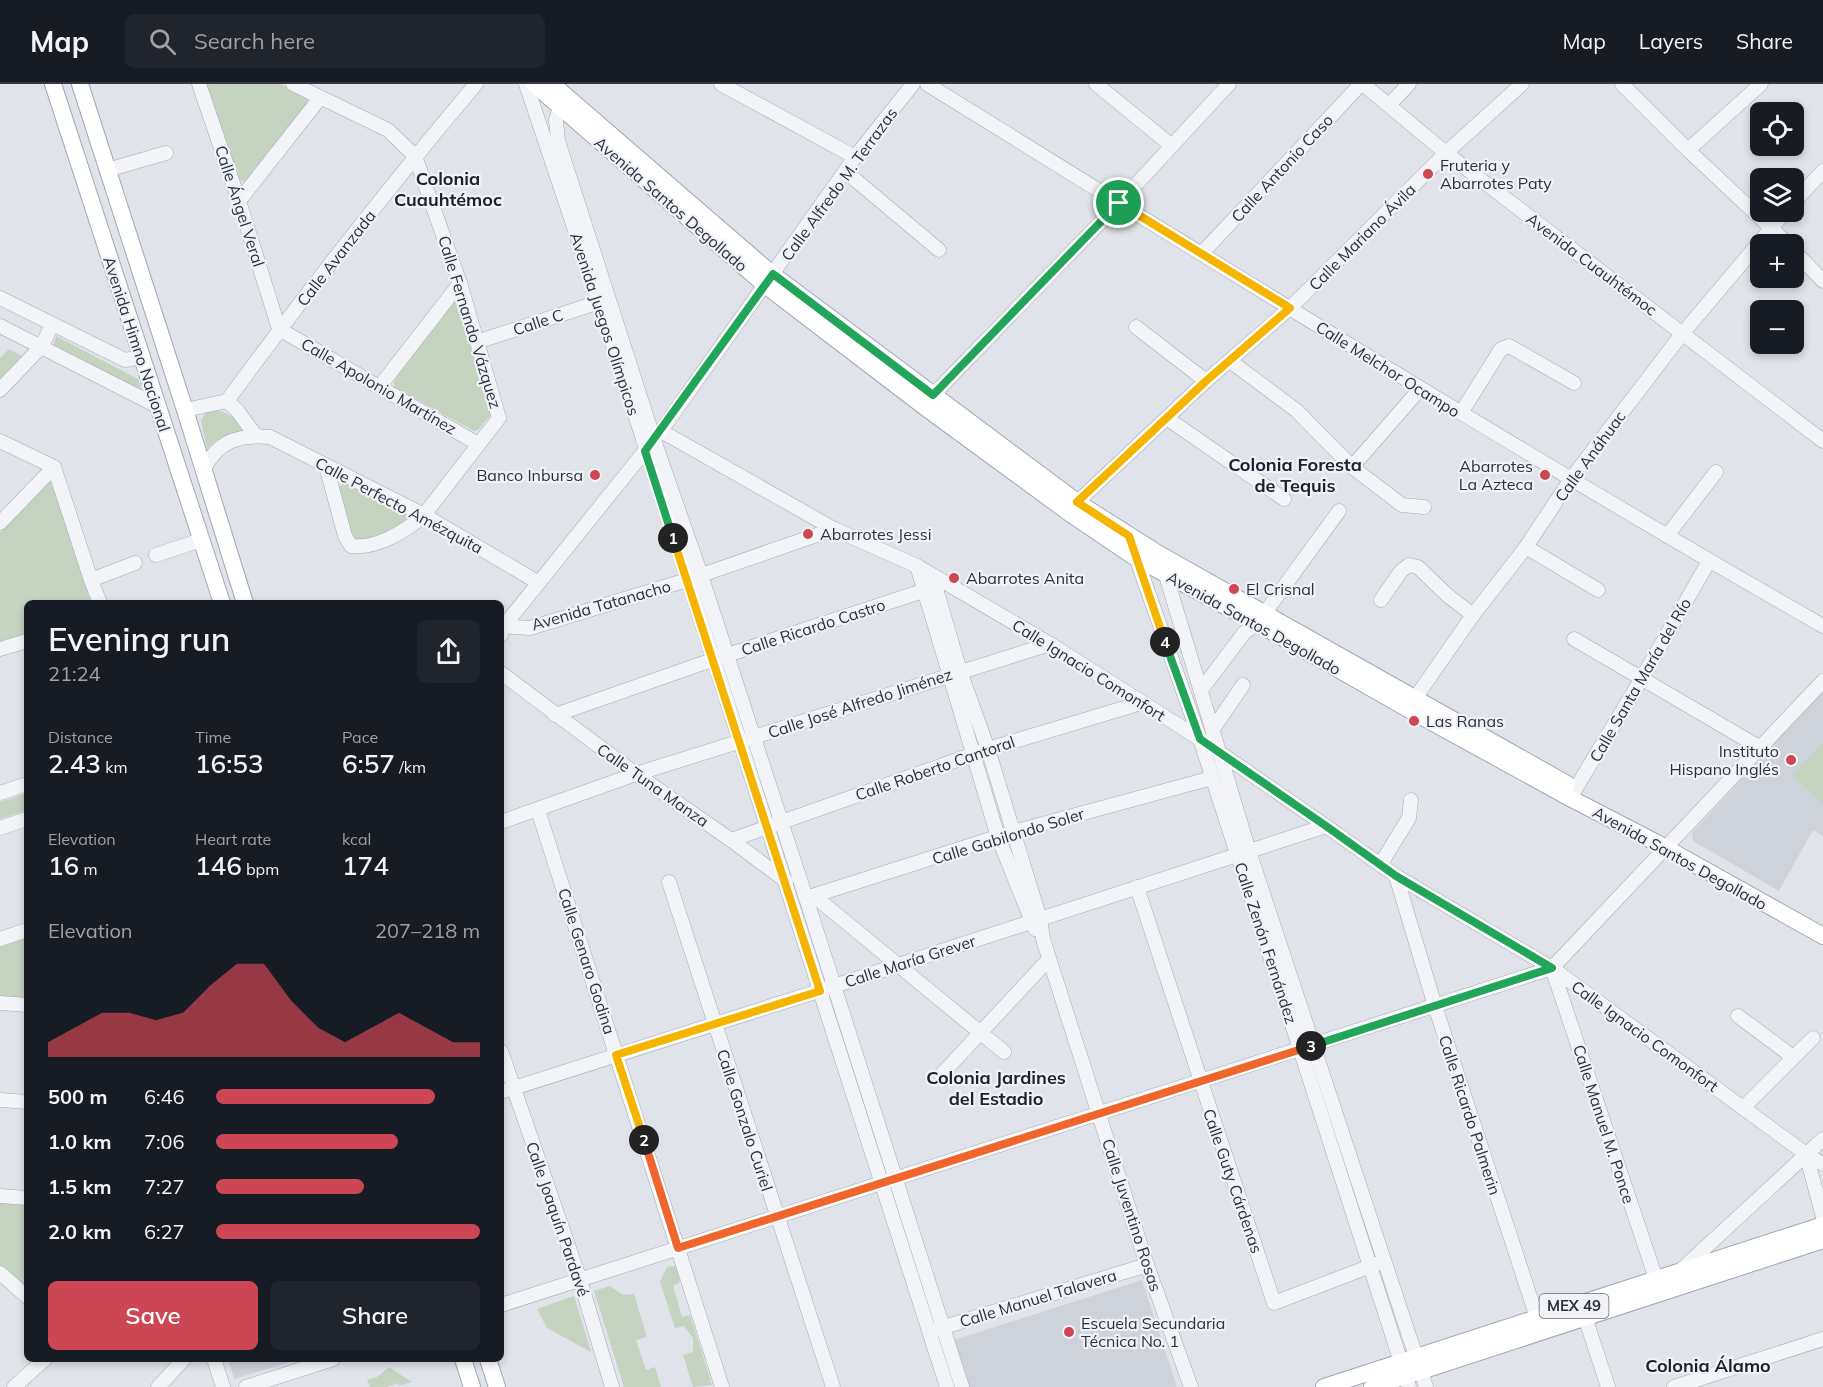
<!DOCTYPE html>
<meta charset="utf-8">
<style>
:root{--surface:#171b24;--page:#20242c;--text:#f1f3f6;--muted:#9ea1a6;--line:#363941;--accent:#cc4753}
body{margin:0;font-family:Mulish,sans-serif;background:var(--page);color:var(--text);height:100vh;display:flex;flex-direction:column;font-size:22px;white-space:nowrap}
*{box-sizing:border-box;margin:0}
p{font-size:20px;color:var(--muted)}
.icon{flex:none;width:33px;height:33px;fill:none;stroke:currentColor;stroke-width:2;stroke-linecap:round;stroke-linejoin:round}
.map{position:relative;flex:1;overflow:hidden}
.details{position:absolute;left:24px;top:516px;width:480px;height:762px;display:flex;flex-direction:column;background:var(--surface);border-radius:9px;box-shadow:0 3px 9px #0003}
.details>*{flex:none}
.tools{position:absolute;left:1750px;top:18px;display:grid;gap:12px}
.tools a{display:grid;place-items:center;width:54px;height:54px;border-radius:9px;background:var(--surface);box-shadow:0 3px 9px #0003;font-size:30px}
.pin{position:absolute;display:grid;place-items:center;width:51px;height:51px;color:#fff;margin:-26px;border:3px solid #fff;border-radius:50%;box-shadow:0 2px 6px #0007}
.km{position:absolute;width:30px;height:30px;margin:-15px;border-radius:50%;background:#222;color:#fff;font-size:16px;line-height:30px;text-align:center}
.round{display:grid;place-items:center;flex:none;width:63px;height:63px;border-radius:9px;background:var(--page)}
.head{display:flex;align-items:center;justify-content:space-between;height:102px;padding:0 24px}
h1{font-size:33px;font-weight:600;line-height:45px}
.metrics{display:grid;grid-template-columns:repeat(3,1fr);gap:9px;height:102px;padding:6px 24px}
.metrics div{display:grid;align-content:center}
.metrics b{font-size:26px;font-weight:600}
.metrics small{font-size:16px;font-weight:400}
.metrics p{font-size:16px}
.chart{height:168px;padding:12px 24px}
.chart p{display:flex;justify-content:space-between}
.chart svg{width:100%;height:108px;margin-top:6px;fill:var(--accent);opacity:.7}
.cta{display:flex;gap:12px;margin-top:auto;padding:12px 24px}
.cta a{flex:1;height:69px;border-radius:9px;background:var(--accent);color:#fff;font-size:24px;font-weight:600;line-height:69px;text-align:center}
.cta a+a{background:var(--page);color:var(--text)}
ul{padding:0 24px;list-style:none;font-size:20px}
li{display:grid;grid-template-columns:96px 72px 1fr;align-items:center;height:45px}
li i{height:15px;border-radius:8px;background:var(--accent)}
header{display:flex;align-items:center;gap:36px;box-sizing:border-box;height:84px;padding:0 30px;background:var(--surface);border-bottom:2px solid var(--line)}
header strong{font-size:28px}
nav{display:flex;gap:33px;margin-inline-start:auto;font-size:21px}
.search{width:420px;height:54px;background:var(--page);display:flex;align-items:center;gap:15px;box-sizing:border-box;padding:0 21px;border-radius:9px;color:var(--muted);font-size:22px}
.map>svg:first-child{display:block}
.built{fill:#ced2db}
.green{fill:#c5d3c1}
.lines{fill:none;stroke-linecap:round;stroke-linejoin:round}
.minor-casing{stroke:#a5aab3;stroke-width:15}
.major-casing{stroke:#a0a7b4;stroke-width:18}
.minor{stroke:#f3f4f7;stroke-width:14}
.major{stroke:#fff;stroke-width:16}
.split-1-casing{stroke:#fff;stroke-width:12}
.split-2-casing{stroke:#fff;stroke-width:12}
.split-3-casing{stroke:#fff;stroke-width:12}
.split-4-casing{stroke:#fff;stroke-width:12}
.split-5-casing{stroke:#fff;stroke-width:12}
.split-1{stroke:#22a559;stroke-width:8}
.split-2{stroke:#f5b400;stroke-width:8}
.split-3{stroke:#f0652b;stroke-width:8}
.split-4{stroke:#22a559;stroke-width:8}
.split-5{stroke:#f5b400;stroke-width:8}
.poi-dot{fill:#cc4753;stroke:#f0f2f6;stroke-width:2}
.labels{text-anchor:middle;stroke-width:4.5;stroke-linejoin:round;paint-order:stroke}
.shield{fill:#f0f2f6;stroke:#656a77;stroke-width:1.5}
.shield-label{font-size:15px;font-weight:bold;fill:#293040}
.poi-label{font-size:16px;fill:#293040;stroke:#f0f2f6;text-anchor:start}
.street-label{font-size:16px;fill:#293040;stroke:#f0f2f6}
.neighbourhood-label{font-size:18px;font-weight:bold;fill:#1b2131;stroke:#f0f2f6}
</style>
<header>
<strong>Map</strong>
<div class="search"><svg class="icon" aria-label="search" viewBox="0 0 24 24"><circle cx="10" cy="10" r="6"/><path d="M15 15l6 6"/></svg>Search here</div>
<nav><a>Map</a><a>Layers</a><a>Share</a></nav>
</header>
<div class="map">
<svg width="1823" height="1303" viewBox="0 0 1823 1303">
<rect width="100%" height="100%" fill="#e0e3e9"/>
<g class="built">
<polygon points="1823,606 1823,752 1813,746 1779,807 1693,757 1692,749"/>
<polygon points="1142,1196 1177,1303 966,1303 951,1257"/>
<polygon points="228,1275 300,1275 234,1295"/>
</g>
<g class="green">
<polygon points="206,0 280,0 307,13 307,21 249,94 244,97 239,96 237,93"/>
<polygon points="455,215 492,329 478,346 474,347 394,303 394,297"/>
<polygon points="56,252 138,295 144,314 51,268"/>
<polygon points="9,265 22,272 0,295 0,274"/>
<path d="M212,326C225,326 236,334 244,344L243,347C230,353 215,352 207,366L201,337L206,328Z"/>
<polygon points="52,394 91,519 27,519 27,552 0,560 0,449"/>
<polygon points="346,397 417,433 377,454 353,457 335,406"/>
<polygon points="1823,659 1823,720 1792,691"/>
<polygon points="27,709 27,726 0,735 0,718"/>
<polygon points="27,849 27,915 0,914 0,859"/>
<polygon points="0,1112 27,1114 27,1213 0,1189"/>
<polygon points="671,1182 676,1182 680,1198 673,1202 682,1233 690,1231 712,1301 693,1303 683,1271 693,1268 693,1254 684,1242 675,1244 660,1198 667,1183"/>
<polygon points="610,1202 623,1211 634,1210 647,1253 636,1256 646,1286 655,1283 661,1303 624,1303 594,1207"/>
<polygon points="574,1212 591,1268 547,1244 537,1225"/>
<polygon points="389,1283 412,1298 399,1302 398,1299 387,1303 370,1303 367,1296 377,1293"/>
</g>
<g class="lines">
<g class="minor-casing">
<g id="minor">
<polyline points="199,0 239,117 279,245 478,360"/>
<path d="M293,0L388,46L415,72L460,199L499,334L424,431C405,448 376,465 351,462L345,452L326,382"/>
<polyline points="526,0 599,218 947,1303"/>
<polyline points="721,0 855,73"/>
<path d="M927,0C1224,184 1520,369 1823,542"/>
<polyline points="1096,0 1172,62"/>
<polyline points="1363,0 1446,69 1823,357"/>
<polyline points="1622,0 1688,66 1788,160"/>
<polyline points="563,14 556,36 558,57 654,356 701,491 806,814 962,1303"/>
<polyline points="1389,21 1409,0"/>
<polyline points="1688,66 1761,0"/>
<polyline points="107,86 166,69"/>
<polyline points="846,88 939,166"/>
<polyline points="239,117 320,14"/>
<polyline points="1794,118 1823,87"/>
<polyline points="1794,167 1823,197"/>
<polyline points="1202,169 1361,0"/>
<polyline points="0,214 125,276 136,274 139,268"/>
<polyline points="0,242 157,322"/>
<polyline points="1136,243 1206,297"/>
<polyline points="477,258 599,218"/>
<polyline points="1230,277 1297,327 1352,383 1402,421 1424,423"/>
<polyline points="380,302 460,199"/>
<polyline points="0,306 41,263 52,241"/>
<polyline points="227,317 237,326 256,352"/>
<polyline points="929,319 933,311 1119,119 1229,0"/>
<path d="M185,326L227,317C306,209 389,103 476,0"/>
<polyline points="1461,329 1501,265 1509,262 1574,299"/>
<polyline points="1168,335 1284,415"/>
<polyline points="661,347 834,445 917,482 1050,560 1200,655 1326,742 1396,792 1552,884 1806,1070 1823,1080"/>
<polyline points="0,357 54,383 91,496 100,519"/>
<polyline points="1352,383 1420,305"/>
<path d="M203,387C217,357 239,350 270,353L424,431L539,499"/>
<polyline points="1071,424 1206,297 1290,224 1446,69 1522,0"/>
<polyline points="0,439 54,383"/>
<polyline points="1667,452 1716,388"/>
<polyline points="1526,463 1598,506"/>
<polyline points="1134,468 1200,655 1409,1303"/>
<polyline points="156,471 201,456"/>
<polyline points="917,482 998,753 1035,845"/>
<polyline points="1164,485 1249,767 1426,1303"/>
<polyline points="932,491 960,587 988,665 1040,835 1043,855 1147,1181 1191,1303"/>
<polyline points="91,496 135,479"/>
<polyline points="1381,516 1401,487 1409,481 1418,483 1447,511 1473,531"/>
<polyline points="501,542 530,544 687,496 834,445"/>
<polyline points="501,551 503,543 661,347 855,73 913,0"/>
<polyline points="1574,555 1759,663"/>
<polyline points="0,565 27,557"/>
<polyline points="501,589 636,690 731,756 786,797"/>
<polyline points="1201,606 1244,549 1257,539 1264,530 1339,427"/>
<polyline points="1409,623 1473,531 1526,463 1571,395 1682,250 1785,128"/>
<polyline points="555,631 712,576 923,507 935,501"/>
<polyline points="1213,645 1243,601"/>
<polyline points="0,709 27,700"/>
<polyline points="1570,714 1642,594 1709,477"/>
<polyline points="538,726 722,1303"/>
<polyline points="501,738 636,690 1050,560"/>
<polyline points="0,744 27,735"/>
<polyline points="731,756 988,665 1141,619"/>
<polyline points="1380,781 1409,734 1411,716"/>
<polyline points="1396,792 1435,922 1537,1234"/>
<polyline points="669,798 833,1303"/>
<polyline points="1137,803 1274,1219 1376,1180"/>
<polyline points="814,812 1004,968"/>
<polyline points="806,814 1013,748 1212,694"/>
<polyline points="0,855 27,846"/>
<polyline points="1552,884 1656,1195"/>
<polyline points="0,919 27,921"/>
<polyline points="1738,932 1793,973"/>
<polyline points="501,967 580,1196 612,1303"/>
<polyline points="941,991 1049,875"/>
<polyline points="501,1008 834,902 1326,742"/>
<polyline points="0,1016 27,1018"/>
<polyline points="1743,1024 1813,954"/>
<polyline points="1806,1070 1823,1133"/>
<polyline points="0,1112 27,1114"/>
<polyline points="1681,1186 1823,1055"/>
<polyline points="0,1189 27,1213"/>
<polyline points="501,1221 1552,884 1823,597"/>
<polyline points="1585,1233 1608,1303"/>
<polyline points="934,1246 1147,1181"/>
<polyline points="214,1275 223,1303"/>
<polyline points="14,1303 45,1275"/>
<polyline points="158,1303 184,1275"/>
<polyline points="246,1303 333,1275"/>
<polyline points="1674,1303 1823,1255"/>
</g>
</g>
<g class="major-casing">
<g id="major">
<polyline points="53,0 222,519"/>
<polyline points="80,0 185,326 245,519"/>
<polyline points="534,0 765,201 926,324 1068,428 1136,474 1257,539 1408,625 1570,714 1657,759 1823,852"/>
<polyline points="552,0 773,191 1077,418 1159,470 1567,700"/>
<polyline points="463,1275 472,1303"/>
<polyline points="488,1275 497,1303"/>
<polyline points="1324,1303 1823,1141"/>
<polyline points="1372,1303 1823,1156"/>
</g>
</g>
<use href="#minor" class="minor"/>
<use href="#major" class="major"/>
</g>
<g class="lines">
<g class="split-1-casing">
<polyline id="split-1" points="673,454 645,367 773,190 933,311 1119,119"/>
</g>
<g class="split-2-casing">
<polyline id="split-2" points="644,1056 616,971 820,907 673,454"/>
</g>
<g class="split-3-casing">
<polyline id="split-3" points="644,1056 678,1164 1311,962"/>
</g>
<g class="split-4-casing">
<polyline id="split-4" points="1165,558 1200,655 1326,742 1396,792 1552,884 1311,962"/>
</g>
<g class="split-5-casing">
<polyline id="split-5" points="1119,119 1290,224 1206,297 1077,418 1129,452 1165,558"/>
</g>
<use href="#split-1" class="split-1"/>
<use href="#split-2" class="split-2"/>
<use href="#split-3" class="split-3"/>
<use href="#split-4" class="split-4"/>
<use href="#split-5" class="split-5"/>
</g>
<g class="poi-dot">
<circle cx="1428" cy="90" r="6"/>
<circle cx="595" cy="391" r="6"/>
<circle cx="1545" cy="391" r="6"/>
<circle cx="808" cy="450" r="6"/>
<circle cx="954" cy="494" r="6"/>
<circle cx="1234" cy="505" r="6"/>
<circle cx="1414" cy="637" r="6"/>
<circle cx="1791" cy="676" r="6"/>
<circle cx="1069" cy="1248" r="6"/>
</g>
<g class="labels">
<rect class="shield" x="1539.5" y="1210" width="69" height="24" rx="4.5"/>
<g class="shield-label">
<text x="1574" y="1227">MEX 49</text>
</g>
<g class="poi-label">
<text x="1440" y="87">Fruteria y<tspan x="1440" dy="18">Abarrotes Paty</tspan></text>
<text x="1533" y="388" text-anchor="end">Abarrotes<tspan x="1533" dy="18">La Azteca</tspan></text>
<text x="583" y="397" text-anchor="end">Banco Inbursa</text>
<text x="820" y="456">Abarrotes Jessi</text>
<text x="966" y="500">Abarrotes Anita</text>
<text x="1246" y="511">El Crisnal</text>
<text x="1426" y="643">Las Ranas</text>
<text x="1779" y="673" text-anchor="end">Instituto<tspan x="1779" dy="18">Hispano Inglés</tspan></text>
<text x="1081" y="1245">Escuela Secundaria<tspan x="1081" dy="18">Técnica No. 1</tspan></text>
</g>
<g class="street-label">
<text transform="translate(1282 84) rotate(-47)" y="6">Calle Antonio Caso</text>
<text transform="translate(839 100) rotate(-54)" y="6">Calle Alfredo M. Terrazas</text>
<text transform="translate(671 120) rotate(41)" y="6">Avenida Santos Degollado</text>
<text transform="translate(240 122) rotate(72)" y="6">Calle Ángel Veral</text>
<text transform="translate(1362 153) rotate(-45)" y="6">Calle Mariano Ávila</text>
<text transform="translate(336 174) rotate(-52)" y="6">Calle Avanzada</text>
<text transform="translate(1592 180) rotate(37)" y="6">Avenida Cuauhtémoc</text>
<text transform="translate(470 238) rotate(73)" y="6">Calle Fernando Vázquez</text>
<text transform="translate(538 238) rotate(-18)" y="6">Calle C</text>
<text transform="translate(605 240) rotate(72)" y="6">Avenida Juegos Olímpicos</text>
<text transform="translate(137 260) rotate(72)" y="6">Avenida Himno Nacional</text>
<text transform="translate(1388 285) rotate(32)" y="6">Calle Melchor Ocampo</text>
<text transform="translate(379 302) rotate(30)" y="6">Calle Apolonio Martínez</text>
<text transform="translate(1590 372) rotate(-54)" y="6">Calle Anáhuac</text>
<text transform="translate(399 421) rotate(28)" y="6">Calle Perfecto Amézquita</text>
<text transform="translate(601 521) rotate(-16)" y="6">Avenida Tatanacho</text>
<text transform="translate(1254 539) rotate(29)" y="6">Avenida Santos Degollado</text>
<text transform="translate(813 543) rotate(-18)" y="6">Calle Ricardo Castro</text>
<text transform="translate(1089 586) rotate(32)" y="6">Calle Ignacio Comonfort</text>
<text transform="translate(1640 596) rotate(-60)" y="6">Calle Santa María del Río</text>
<text transform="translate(860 619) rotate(-18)" y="6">Calle José Alfredo Jiménez</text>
<text transform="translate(935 684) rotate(-19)" y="6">Calle Roberto Cantoral</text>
<text transform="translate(653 701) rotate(35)" y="6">Calle Tuna Manza</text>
<text transform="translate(1008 752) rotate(-17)" y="6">Calle Gabilondo Soler</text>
<text transform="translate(1680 774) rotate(29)" y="6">Avenida Santos Degollado</text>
<text transform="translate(1266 859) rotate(72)" y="6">Calle Zenón Fernández</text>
<text transform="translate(587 877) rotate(72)" y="6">Calle Genaro Godina</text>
<text transform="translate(910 877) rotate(-18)" y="6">Calle María Grever</text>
<text transform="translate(1645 952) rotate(36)" y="6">Calle Ignacio Comonfort</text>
<text transform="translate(1470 1031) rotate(72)" y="6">Calle Ricardo Palmerin</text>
<text transform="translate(745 1036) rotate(72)" y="6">Calle Gonzalo Curiel</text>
<text transform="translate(1604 1040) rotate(72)" y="6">Calle Manuel M. Ponce</text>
<text transform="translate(1233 1097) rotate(71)" y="6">Calle Guty Cárdenas</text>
<text transform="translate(1132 1131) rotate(72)" y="6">Calle Juventino Rosas</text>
<text transform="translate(558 1135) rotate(71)" y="6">Calle Joaquín Pardavé</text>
<text transform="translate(1038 1214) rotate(-17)" y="6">Calle Manuel Talavera</text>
</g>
<g class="neighbourhood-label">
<text x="448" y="101">Colonia<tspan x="448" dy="21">Cuauhtémoc</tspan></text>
<text x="1295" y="387">Colonia Foresta<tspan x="1295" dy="21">de Tequis</tspan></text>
<text x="996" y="1000">Colonia Jardines<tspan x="996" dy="21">del Estadio</tspan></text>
<text x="1708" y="1288">Colonia Álamo</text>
</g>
</g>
</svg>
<div class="tools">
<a><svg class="icon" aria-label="locate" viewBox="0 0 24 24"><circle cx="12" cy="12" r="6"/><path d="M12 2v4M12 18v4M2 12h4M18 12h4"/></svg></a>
<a><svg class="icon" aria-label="layers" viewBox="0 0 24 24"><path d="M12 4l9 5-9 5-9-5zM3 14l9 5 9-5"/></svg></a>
<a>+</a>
<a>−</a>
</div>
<div class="pin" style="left:1119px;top:119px;background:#1e9e55"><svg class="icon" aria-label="arrive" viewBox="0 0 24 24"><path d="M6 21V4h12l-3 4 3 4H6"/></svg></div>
<b class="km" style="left:673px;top:454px">1</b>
<b class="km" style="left:644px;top:1056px">2</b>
<b class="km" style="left:1311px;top:962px">3</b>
<b class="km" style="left:1165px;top:558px">4</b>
<section class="details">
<div class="head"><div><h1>Evening run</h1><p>21:24</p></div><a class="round"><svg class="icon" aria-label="share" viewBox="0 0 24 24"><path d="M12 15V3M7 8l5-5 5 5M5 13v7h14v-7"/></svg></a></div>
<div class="metrics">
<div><p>Distance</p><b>2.43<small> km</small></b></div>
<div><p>Time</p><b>16:53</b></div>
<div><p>Pace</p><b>6:57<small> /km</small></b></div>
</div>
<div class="metrics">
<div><p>Elevation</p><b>16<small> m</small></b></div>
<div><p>Heart rate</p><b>146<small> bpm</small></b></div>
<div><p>kcal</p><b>174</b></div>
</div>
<div class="chart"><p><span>Elevation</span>207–218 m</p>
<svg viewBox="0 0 160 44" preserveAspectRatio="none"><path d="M0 44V38L10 32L20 26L30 26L40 29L50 26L60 15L70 6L80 6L90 21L100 32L110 38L120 32L130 26L140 32L150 38L160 38V44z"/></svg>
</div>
<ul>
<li><b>500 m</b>6:46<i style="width:83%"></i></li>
<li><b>1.0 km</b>7:06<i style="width:69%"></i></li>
<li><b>1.5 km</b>7:27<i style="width:56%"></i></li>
<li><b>2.0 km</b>6:27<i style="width:100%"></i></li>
</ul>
<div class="cta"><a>Save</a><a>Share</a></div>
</section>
</div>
